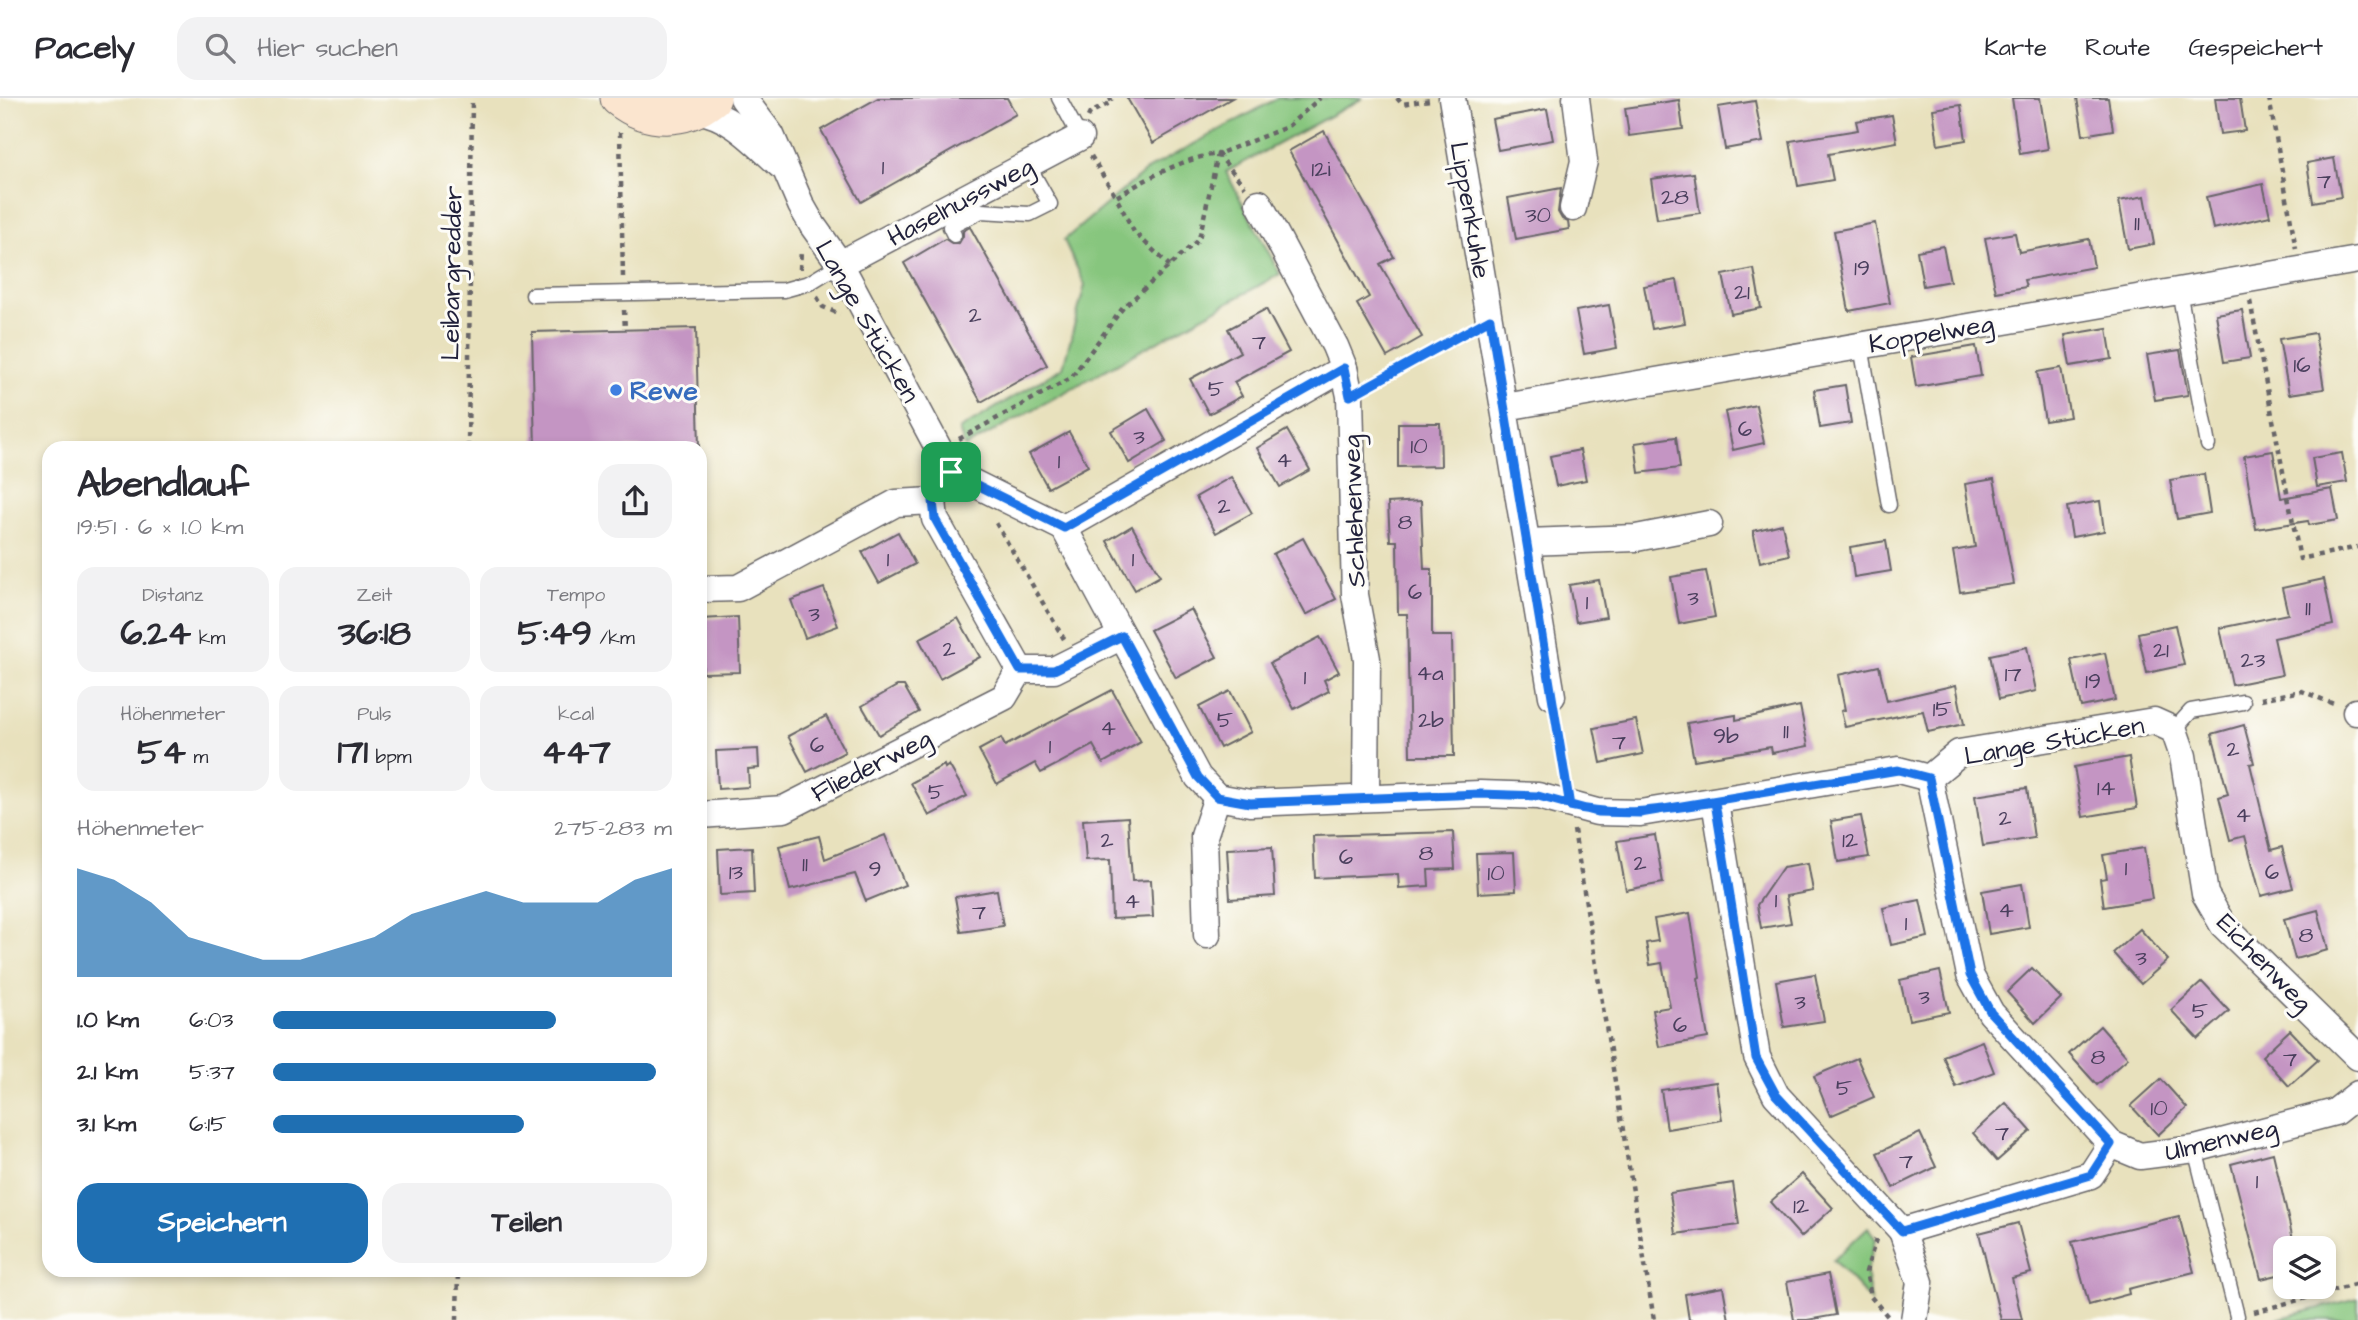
<!DOCTYPE html>
<html lang="de">
<meta charset="utf-8">
<style>
:root{--surface:#fff;--page:#f2f2f3;--text:#2b2b33;--muted:#7c7c81;--line:#e1e1e2;--accent:#1f6fb2}
body{margin:0;font-family:"Architects Daughter",sans-serif;background:var(--page);color:var(--text);height:100vh;display:flex;flex-direction:column;font-size:26px;white-space:nowrap}
*{box-sizing:border-box;margin:0}
p{font-size:23px;color:var(--muted)}
.icon{flex:none;width:38px;height:38px;fill:none;stroke:currentColor;stroke-width:2;stroke-linecap:round;stroke-linejoin:round}
.map{position:relative;flex:1;overflow:hidden}
.details{position:absolute;left:42px;top:343px;width:665px;height:836px;display:flex;flex-direction:column;background:var(--surface);border-radius:21px;box-shadow:0 4px 10px #0003}
.details>*{flex:none}
.fabs{position:absolute;left:2273px;top:1138px;display:grid;gap:14px}
.fabs a{display:grid;place-items:center;width:63px;height:63px;border-radius:14px;background:var(--surface);box-shadow:0 4px 10px #0003;font-size:35px}
.pin{position:absolute;display:grid;place-items:center;width:60px;height:60px;color:#fff;margin:-30px;border-radius:14px;box-shadow:0 4px 10px #0006}
.round{display:grid;place-items:center;flex:none;width:74px;height:74px;border-radius:21px;background:var(--page)}
.headline{display:flex;align-items:center;justify-content:space-between;height:119px;padding:0 35px}
h1{font-size:38px;font-weight:800;line-height:52px}
.figures{display:grid;grid-template-columns:repeat(3,1fr);gap:10px;height:119px;padding:7px 35px}
.figures div{display:grid;align-content:center;border-radius:18px;background:var(--page);text-align:center}
.figures b{font-size:35px;font-weight:800}
.figures small{font-size:19px;font-weight:400}
.figures p{font-size:19px}
.chart{height:196px;padding:14px 35px}
.chart p{display:flex;justify-content:space-between}
.chart svg{width:100%;height:126px;margin-top:7px;fill:var(--accent);opacity:.7}
.button{display:flex;gap:14px;margin-top:auto;padding:14px 35px}
.button a{flex:1;height:80px;border-radius:21px;background:var(--accent);color:#fff;font-size:28px;font-weight:800;line-height:80px;text-align:center}
.button a+a{background:var(--page);color:var(--text)}
ul{padding:0 35px;list-style:none;font-size:23px}
li{display:grid;grid-template-columns:112px 84px 1fr;align-items:center;height:52px}
li i{height:18px;border-radius:9px;background:var(--accent)}
header{display:flex;align-items:center;gap:42px;box-sizing:border-box;height:98px;padding:0 35px;background:var(--surface);border-bottom:2px solid var(--line)}
header strong{font-size:33px}
nav{display:flex;gap:38px;margin-inline-start:auto;font-size:24px}
.search{width:490px;height:63px;background:var(--page);display:flex;align-items:center;gap:18px;box-sizing:border-box;padding:0 24px;border-radius:21px;color:var(--muted);font-size:26px}
.map>svg:first-child{display:block}
.green{fill:#87c67e;stroke:#54745c;stroke-width:2}
.building{fill:#c495c3}
.lines{fill:none;stroke-linecap:round;stroke-linejoin:round}
.lane-casing{stroke:#676568;stroke-width:17}
.street-casing{stroke:#676568;stroke-width:29}
.secondary-casing{stroke:#676568;stroke-width:39}
.path{stroke:#676568;stroke-width:4.5;stroke-dasharray:5 5;stroke-linecap:butt}
.lane{stroke:#fff;stroke-width:14}
.street{stroke:#fff;stroke-width:26}
.secondary{stroke:#fbe5cf;stroke-width:37}
.route-casing{stroke:#fff;stroke-width:14}
.route{stroke:#1a73e8;stroke-width:9}
.shop-dot{fill:#3f7fe0;stroke:#fdfcf7;stroke-width:2.5}
.labels{text-anchor:middle;stroke-width:6;stroke-linejoin:round;paint-order:stroke}
.number-label{font-size:23px;fill:#4a3f5d}
.street-label{font-size:26px;fill:#22223b;stroke:#fdfcf7}
.shop-label{font-size:26px;font-weight:bold;fill:#366cbe;stroke:#fdfcf7;text-anchor:start}
</style>
<header>
<strong>Pacely</strong>
<div class="search"><svg class="icon" aria-label="search" viewBox="0 0 24 24"><circle cx="10" cy="10" r="6"/><path d="M15 15l6 6"/></svg>Hier suchen</div>
<nav><a>Karte</a><a>Route</a><a>Gespeichert</a></nav>
</header>
<div class="map">
<svg width="2358" height="1222" viewBox="0 0 2358 1222">
<rect width="100%" height="100%" fill="#fdfcf7"/>
<filter id="ink" filterUnits="userSpaceOnUse"><feTurbulence type="fractalNoise" baseFrequency=".0143" numOctaves="2"/><feDisplacementMap in="SourceGraphic" scale="14" xChannelSelector="R" yChannelSelector="G"/><feConvolveMatrix kernelMatrix="1 2 1 2 8 2 1 2 1" color-interpolation-filters="sRGB"/></filter>
<filter id="wash" filterUnits="userSpaceOnUse"><feTurbulence type="fractalNoise" baseFrequency=".00686" numOctaves="4" result="noise"/><feDisplacementMap in="SourceGraphic" scale="28" xChannelSelector="R" yChannelSelector="G"/><feGaussianBlur stdDeviation="1.57" result="paint"/><feColorMatrix in="noise" values="0 0 0 0 0 0 0 0 0 0 0 0 0 0 0 0 0 1.4 0 .05"/><feComposite in="paint" operator="in"/></filter>
<g filter="url(#wash)">
<rect width="100%" height="100%" fill="#e8e1bd"/>
<g class="green">
<polygon points="1278,0 1363,0 1226,74 1280,176 965,349 959,332 1063,269 1085,187 1064,142 1148,71"/>
<polygon points="1868,1129 1876,1142 1866,1174 1871,1203 1833,1162"/>
<polygon points="2358,1200 2358,1222 2273,1222"/>
</g>
<g id="blocks">
<g class="building">
<polygon points="878,0 1007,0 1016,16 861,104 821,32"/>
<polygon points="1127,0 1232,0 1153,45"/>
<polygon points="2012,0 2040,0 2048,51 2020,56"/>
<polygon points="2077,0 2108,0 2113,32 2083,37"/>
<polygon points="2215,0 2240,0 2245,33 2220,36"/>
<polygon points="1679,2 1683,31 1629,38 1625,10"/>
<polygon points="1755,3 1763,44 1725,51 1718,9"/>
<polygon points="1961,7 1966,42 1938,47 1933,11"/>
<polygon points="1547,11 1553,42 1498,52 1492,21"/>
<polygon points="1892,17 1897,44 1828,56 1833,82 1798,88 1790,43 1858,32 1856,23"/>
<polygon points="1324,33 1394,159 1380,166 1422,239 1387,259 1357,206 1369,199 1289,53"/>
<polygon points="2334,60 2341,99 2313,104 2307,65"/>
<polygon points="1694,75 1700,115 1657,121 1651,81"/>
<polygon points="2263,86 2270,118 2213,131 2206,99"/>
<polygon points="1561,90 1558,114 1562,121 1568,124 1569,131 1516,141 1508,100"/>
<polygon points="2145,98 2154,146 2128,151 2119,103"/>
<polygon points="1875,125 1890,205 1849,213 1834,133"/>
<polygon points="970,129 1047,267 981,304 904,165 945,141 953,146 959,145 963,138 963,133"/>
<polygon points="2015,135 2019,154 2089,141 2094,169 2024,182 2026,189 1996,194 1985,140"/>
<polygon points="1943,148 1950,183 1923,188 1917,153"/>
<polygon points="1754,171 1761,210 1731,216 1723,177"/>
<polygon points="1677,182 1685,225 1652,231 1644,188"/>
<polygon points="1609,207 1617,250 1584,256 1576,213"/>
<polygon points="1266,211 1289,254 1234,284 1242,298 1209,316 1190,281 1240,254 1228,231"/>
<polygon points="2242,212 2250,260 2224,264 2216,216"/>
<polygon points="696,230 699,350 535,350 532,234"/>
<polygon points="2107,230 2112,261 2070,268 2065,237"/>
<polygon points="2315,235 2324,291 2289,296 2279,241"/>
<polygon points="1976,248 1981,278 1916,289 1911,259"/>
<polygon points="2180,252 2188,297 2155,302 2147,257"/>
<polygon points="2061,270 2070,319 2045,323 2037,274"/>
<polygon points="1845,287 1851,325 1820,330 1814,292"/>
<polygon points="1756,307 1764,345 1733,352 1725,314"/>
<polygon points="1148,311 1166,343 1129,365 1111,333"/>
<polygon points="1398,325 1440,325 1441,368 1398,369"/>
<polygon points="1287,332 1310,372 1280,389 1257,350"/>
<polygon points="1069,334 1088,368 1048,390 1029,356"/>
<polygon points="1676,339 1680,370 1639,375 1635,345"/>
<polygon points="1580,352 1586,382 1556,388 1550,358"/>
<polygon points="2273,353 2281,400 2332,391 2338,422 2309,427 2308,423 2256,431 2244,358"/>
<polygon points="2342,355 2347,384 2317,389 2312,360"/>
<polygon points="2204,376 2210,415 2177,421 2170,382"/>
<polygon points="1231,379 1252,415 1216,435 1196,399"/>
<polygon points="1994,381 2014,486 1960,494 1953,453 1975,449 1965,386"/>
<polygon points="1421,403 1424,471 1432,471 1432,538 1452,538 1454,658 1410,658 1407,516 1398,516 1397,443 1390,443 1388,405"/>
<polygon points="2100,403 2104,433 2072,439 2067,409"/>
<polygon points="1782,426 1789,457 1760,464 1753,433"/>
<polygon points="1132,428 1160,478 1135,492 1107,443"/>
<polygon points="898,434 915,466 879,485 862,454"/>
<polygon points="1303,440 1336,501 1306,517 1273,456"/>
<polygon points="1886,443 1891,473 1854,479 1850,449"/>
<polygon points="1706,473 1715,519 1679,526 1671,479"/>
<polygon points="2324,481 2333,527 2274,540 2282,577 2232,587 2220,530 2288,516 2282,490"/>
<polygon points="1599,482 1606,519 1576,524 1569,487"/>
<polygon points="824,490 838,528 805,540 791,502"/>
<polygon points="1191,511 1217,559 1176,580 1150,532"/>
<polygon points="738,519 740,574 703,575 701,521"/>
<polygon points="958,520 980,559 940,581 919,541"/>
<polygon points="2175,527 2184,567 2147,575 2138,535"/>
<polygon points="1320,539 1339,574 1324,582 1329,593 1294,611 1270,565"/>
<polygon points="2027,549 2036,593 1999,601 1990,557"/>
<polygon points="2105,555 2115,602 2081,609 2071,562"/>
<polygon points="1879,568 1887,603 1956,587 1964,626 1928,634 1923,613 1845,629 1841,613 1845,612 1838,577"/>
<polygon points="897,588 904,588 919,614 879,637 862,608"/>
<polygon points="1112,592 1141,644 1103,665 1093,647 1041,675 1035,665 997,686 979,652 1001,640 1005,648"/>
<polygon points="1230,593 1251,634 1220,650 1199,609"/>
<polygon points="1800,608 1808,648 1772,655 1771,649 1694,662 1687,625 1736,617 1736,622"/>
<polygon points="826,618 845,654 807,674 788,638"/>
<polygon points="1636,622 1643,656 1601,665 1594,630"/>
<polygon points="2244,627 2254,665 2250,666 2271,752 2282,749 2293,790 2261,798 2245,738 2230,742 2219,699 2228,696 2212,636"/>
<polygon points="758,651 759,670 748,671 749,689 718,691 716,653"/>
<polygon points="2129,659 2137,710 2083,719 2074,669"/>
<polygon points="944,667 945,670 949,667 967,698 929,718 911,685"/>
<polygon points="2027,690 2034,740 1983,748 1975,698"/>
<polygon points="1861,718 1869,759 1838,764 1831,723"/>
<polygon points="1128,719 1132,783 1151,782 1153,819 1112,821 1110,762 1086,763 1083,722"/>
<polygon points="1453,734 1455,771 1428,772 1429,788 1399,790 1398,776 1315,780 1313,738"/>
<polygon points="885,737 905,787 866,803 855,776 790,792 779,748 819,738 825,761"/>
<polygon points="1655,737 1663,785 1626,792 1617,743"/>
<polygon points="752,749 754,795 720,797 718,751"/>
<polygon points="1272,749 1275,798 1230,801 1227,751"/>
<polygon points="2144,750 2152,801 2104,809 2100,781 2107,780 2103,757"/>
<polygon points="1514,754 1516,793 1478,795 1476,755"/>
<polygon points="1808,765 1813,793 1786,798 1791,825 1761,830 1757,807 1783,769"/>
<polygon points="2022,786 2029,829 1989,836 1982,793"/>
<polygon points="997,792 1003,828 961,834 955,799"/>
<polygon points="1920,802 1928,839 1891,847 1883,810"/>
<polygon points="2318,812 2328,852 2295,861 2284,821"/>
<polygon points="1690,815 1700,879 1698,880 1708,940 1659,949 1652,912 1670,909 1662,865 1650,867 1646,845 1658,843 1654,821"/>
<polygon points="2140,831 2168,862 2141,886 2113,855"/>
<polygon points="2032,870 2061,900 2035,925 2007,894"/>
<polygon points="1940,873 1949,914 1909,922 1900,882"/>
<polygon points="1815,876 1824,923 1784,929 1776,883"/>
<polygon points="2202,884 2229,913 2198,941 2171,912"/>
<polygon points="2100,928 2128,960 2097,987 2069,956"/>
<polygon points="2290,932 2318,962 2289,988 2262,958"/>
<polygon points="1982,943 1994,974 1956,989 1943,958"/>
<polygon points="1857,960 1874,999 1830,1018 1814,978"/>
<polygon points="2161,981 2187,1010 2158,1037 2131,1008"/>
<polygon points="1716,984 1722,1022 1667,1031 1661,992"/>
<polygon points="2006,1005 2031,1033 1997,1063 1973,1035"/>
<polygon points="1920,1035 1936,1069 1893,1090 1877,1055"/>
<polygon points="2273,1055 2295,1150 2286,1150 2286,1175 2261,1181 2231,1066"/>
<polygon points="1802,1076 1833,1110 1801,1139 1770,1104"/>
<polygon points="1733,1085 1739,1127 1676,1136 1670,1095"/>
<polygon points="2179,1118 2194,1174 2128,1191 2129,1196 2089,1207 2072,1144"/>
<polygon points="2018,1125 2031,1175 2012,1180 2022,1222 2001,1222 1979,1135"/>
<polygon points="1828,1176 1836,1217 1807,1222 1794,1222 1787,1184"/>
<polygon points="1723,1189 1729,1222 1689,1222 1685,1196"/>
</g>
</g>
</g>
<g filter="url(#ink)">
<use href="#blocks" fill-opacity="0" stroke="#676568" stroke-width="2"/>
<g class="lines">
<g class="lane-casing">
<g id="lane">
<polyline points="1059,0 1080,39"/>
<polyline points="954,137 950,129 981,113 1030,116 1050,106 1028,67"/>
<polyline points="2179,193 2208,347"/>
<polyline points="533,197 784,192 809,185 840,166"/>
<polyline points="1861,248 1889,407"/>
<polyline points="2174,632 2191,613 2243,604"/>
<polyline points="2195,1051 2237,1218"/>
</g>
</g>
<g class="street-casing">
<g id="street">
<polyline points="743,0 771,37 801,107 813,128 840,166 951,374 1064,430 1198,679 1217,699 1250,705 1480,696 1538,698 1597,714 1640,715 1898,672 1929,680"/>
<polyline points="1452,0 1552,598"/>
<path d="M695,12C730,16 755,44 780,67"/>
<polyline points="1259,105 1335,248 1344,270 1350,298 1355,497 1367,561 1366,699"/>
<polyline points="1573,110 1584,63 1576,0"/>
<polyline points="840,166 1080,39"/>
<polyline points="1505,309 2358,162"/>
<polyline points="951,374 933,403 935,421 1020,572 1054,572 1122,538"/>
<polyline points="1064,430 1344,270"/>
<polyline points="1527,444 1636,440 1709,426"/>
<polyline points="700,491 738,490 896,405 933,403"/>
<polyline points="2356,614 2358,614"/>
<polyline points="1929,680 1959,655 2154,623 2174,632 2183,658 2205,796 2223,827 2358,959"/>
<polyline points="1929,680 1970,877 1991,915 2111,1046"/>
<polyline points="1715,704 1757,959 1776,997 1902,1133"/>
<polyline points="700,717 784,711 1004,599 1020,572"/>
<polyline points="1207,837 1204,738 1217,699"/>
<polyline points="1914,1222 1920,1184 1902,1133 2091,1077 2111,1046 2140,1058 2195,1051 2335,1014 2358,996"/>
</g>
</g>
<g class="secondary-casing">
<path id="secondary" d="M619,0C648,23 684,23 712,0"/>
</g>
<g class="path">
<polyline points="1397,0 1402,6 1430,2"/>
<polyline points="2269,0 2296,151"/>
<polyline points="1088,19 1090,15 1112,4 1110,0"/>
<polyline points="620,34 623,179"/>
<polyline points="1091,58 1116,99"/>
<path d="M1170,168L1134,134L1116,99C1147,81 1182,60 1218,56L1245,89"/>
<polyline points="800,171 801,152"/>
<polyline points="817,199 823,209 840,216"/>
<polyline points="2250,203 2300,461 2358,449"/>
<polyline points="624,212 625,232"/>
<polyline points="1371,286 1467,233"/>
<polyline points="959,341 1071,280 1122,211 1199,141 1218,56 1287,29 1320,0"/>
<polyline points="468,350 472,0"/>
<polyline points="996,425 1064,541"/>
<polyline points="2261,601 2302,593 2336,607"/>
<polyline points="1556,622 1566,682"/>
<polyline points="1574,732 1654,1222"/>
<polyline points="1876,1141 1866,1174 1871,1199 1890,1221"/>
<polyline points="2254,1214 2358,1186"/>
<polyline points="457,1222 458,1172"/>
</g>
<use href="#lane" class="lane"/>
<use href="#street" class="street"/>
<use href="#secondary" class="secondary"/>
</g>
</g>
<g class="lines" filter="url(#ink)">
<g class="route-casing">
<path id="route" d="M951,374L933,403L935,421L1020,572H1054L1122,538L1198,679L1217,699L1250,705L1480,696L1538,698L1597,714L1640,715L1898,672L1929,680L1970,877L1991,915L2111,1046L2091,1077L1902,1133L1776,997L1756,960L1715,704C1663,711 1622,720 1570,708L1490,221L1350,298L1344,270L1064,430L951,374"/>
</g>
<use href="#route" class="route"/>
</g>
<circle class="shop-dot" cx="616" cy="292" r="7"/>
<g class="labels">
<g class="number-label">
<text x="883" y="76">1</text>
<text x="1321" y="78">12i</text>
<text x="2324" y="90">7</text>
<text x="1675" y="106">28</text>
<text x="1538" y="124">30</text>
<text x="2137" y="132">11</text>
<text x="1862" y="177">19</text>
<text x="1742" y="201">21</text>
<text x="975" y="224">2</text>
<text x="1259" y="251">7</text>
<text x="2302" y="274">16</text>
<text x="1216" y="298">5</text>
<text x="1745" y="338">6</text>
<text x="1139" y="346">3</text>
<text x="1419" y="355">10</text>
<text x="1284" y="369">4</text>
<text x="1059" y="370">1</text>
<text x="1224" y="415">2</text>
<text x="1405" y="431">8</text>
<text x="888" y="468">1</text>
<text x="1133" y="468">1</text>
<text x="1415" y="501">6</text>
<text x="1693" y="507">3</text>
<text x="1587" y="511">1</text>
<text x="2308" y="517">11</text>
<text x="814" y="523">3</text>
<text x="949" y="558">2</text>
<text x="2161" y="559">21</text>
<text x="2253" y="569">23</text>
<text x="1430" y="582">4a</text>
<text x="2013" y="583">17</text>
<text x="1305" y="586">1</text>
<text x="2093" y="590">19</text>
<text x="1942" y="618">15</text>
<text x="1225" y="629">5</text>
<text x="1431" y="629">2b</text>
<text x="1108" y="637">4</text>
<text x="1786" y="640">11</text>
<text x="1726" y="645">9b</text>
<text x="1619" y="651">7</text>
<text x="817" y="654">6</text>
<text x="1050" y="655">1</text>
<text x="2233" y="658">2</text>
<text x="2106" y="697">14</text>
<text x="936" y="701">5</text>
<text x="2243" y="724">4</text>
<text x="2005" y="727">2</text>
<text x="1107" y="749">2</text>
<text x="1850" y="749">12</text>
<text x="1426" y="762">8</text>
<text x="1346" y="766">6</text>
<text x="1640" y="772">2</text>
<text x="805" y="773">11</text>
<text x="2126" y="777">1</text>
<text x="875" y="778">9</text>
<text x="736" y="781">13</text>
<text x="2272" y="781">6</text>
<text x="1496" y="782">10</text>
<text x="1776" y="809">1</text>
<text x="1132" y="810">4</text>
<text x="2006" y="819">4</text>
<text x="979" y="821">7</text>
<text x="1906" y="832">1</text>
<text x="2306" y="844">8</text>
<text x="2141" y="867">3</text>
<text x="1924" y="906">3</text>
<text x="1800" y="911">3</text>
<text x="2200" y="920">5</text>
<text x="1680" y="934">6</text>
<text x="2098" y="966">8</text>
<text x="2290" y="968">7</text>
<text x="1844" y="997">5</text>
<text x="2159" y="1017">10</text>
<text x="2002" y="1042">7</text>
<text x="1906" y="1070">7</text>
<text x="2257" y="1090">1</text>
<text x="1801" y="1115">12</text>
</g>
<g class="street-label">
<text transform="translate(960 103) rotate(-28)" y="9">Haselnussweg</text>
<text transform="translate(1471 112) rotate(80)" y="9">Lippenkuhle</text>
<text transform="translate(451 175) rotate(-89)" y="9">Leibargredder</text>
<text transform="translate(868 223) rotate(60)" y="9">Lange Stücken</text>
<text transform="translate(1931 235) rotate(-10)" y="9">Koppelweg</text>
<text transform="translate(1353 413) rotate(-92)" y="9">Schlehenweg</text>
<text transform="translate(2054 642) rotate(-10)" y="9">Lange Stücken</text>
<text transform="translate(871 667) rotate(-27)" y="9">Fliederweg</text>
<text transform="translate(2265 864) rotate(46)" y="9">Eichenweg</text>
<text transform="translate(2221 1041) rotate(-13)" y="9">Ulmenweg</text>
</g>
<g class="shop-label">
<text x="630" y="301">Rewe</text>
</g>
</g>
</svg>
<div class="fabs">
<a><svg class="icon" aria-label="layers" viewBox="0 0 24 24"><path d="M12 4l9 5-9 5-9-5zM3 14l9 5 9-5"/></svg></a>
</div>
<div class="pin" style="left:951px;top:374px;background:#1e9e55"><svg class="icon" aria-label="arrive" viewBox="0 0 24 24"><path d="M6 21V4h12l-3 4 3 4H6"/></svg></div>
<section class="details">
<div class="headline"><div><h1>Abendlauf</h1><p>19:51 · 6 × 1.0 km</p></div><a class="round"><svg class="icon" aria-label="share" viewBox="0 0 24 24"><path d="M12 15V3M7 8l5-5 5 5M5 13v7h14v-7"/></svg></a></div>
<div class="figures">
<div><p>Distanz</p><b>6.24<small> km</small></b></div>
<div><p>Zeit</p><b>36:18</b></div>
<div><p>Tempo</p><b>5:49<small> /km</small></b></div>
</div>
<div class="figures">
<div><p>Höhenmeter</p><b>54<small> m</small></b></div>
<div><p>Puls</p><b>171<small> bpm</small></b></div>
<div><p>kcal</p><b>447</b></div>
</div>
<div class="chart"><p><span>Höhenmeter</span>275–283 m</p>
<svg viewBox="0 0 160 44" preserveAspectRatio="none"><path d="M0 44V6L10 10L20 18L30 30L40 34L50 38L60 38L70 34L80 30L90 22L100 18L110 14L120 18L130 18L140 18L150 10L160 6V44z"/></svg>
</div>
<ul>
<li><b>1.0 km</b>6:03<i style="width:71%"></i></li>
<li><b>2.1 km</b>5:37<i style="width:96%"></i></li>
<li><b>3.1 km</b>6:15<i style="width:63%"></i></li>
</ul>
<div class="button"><a>Speichern</a><a>Teilen</a></div>
</section>
</div>
